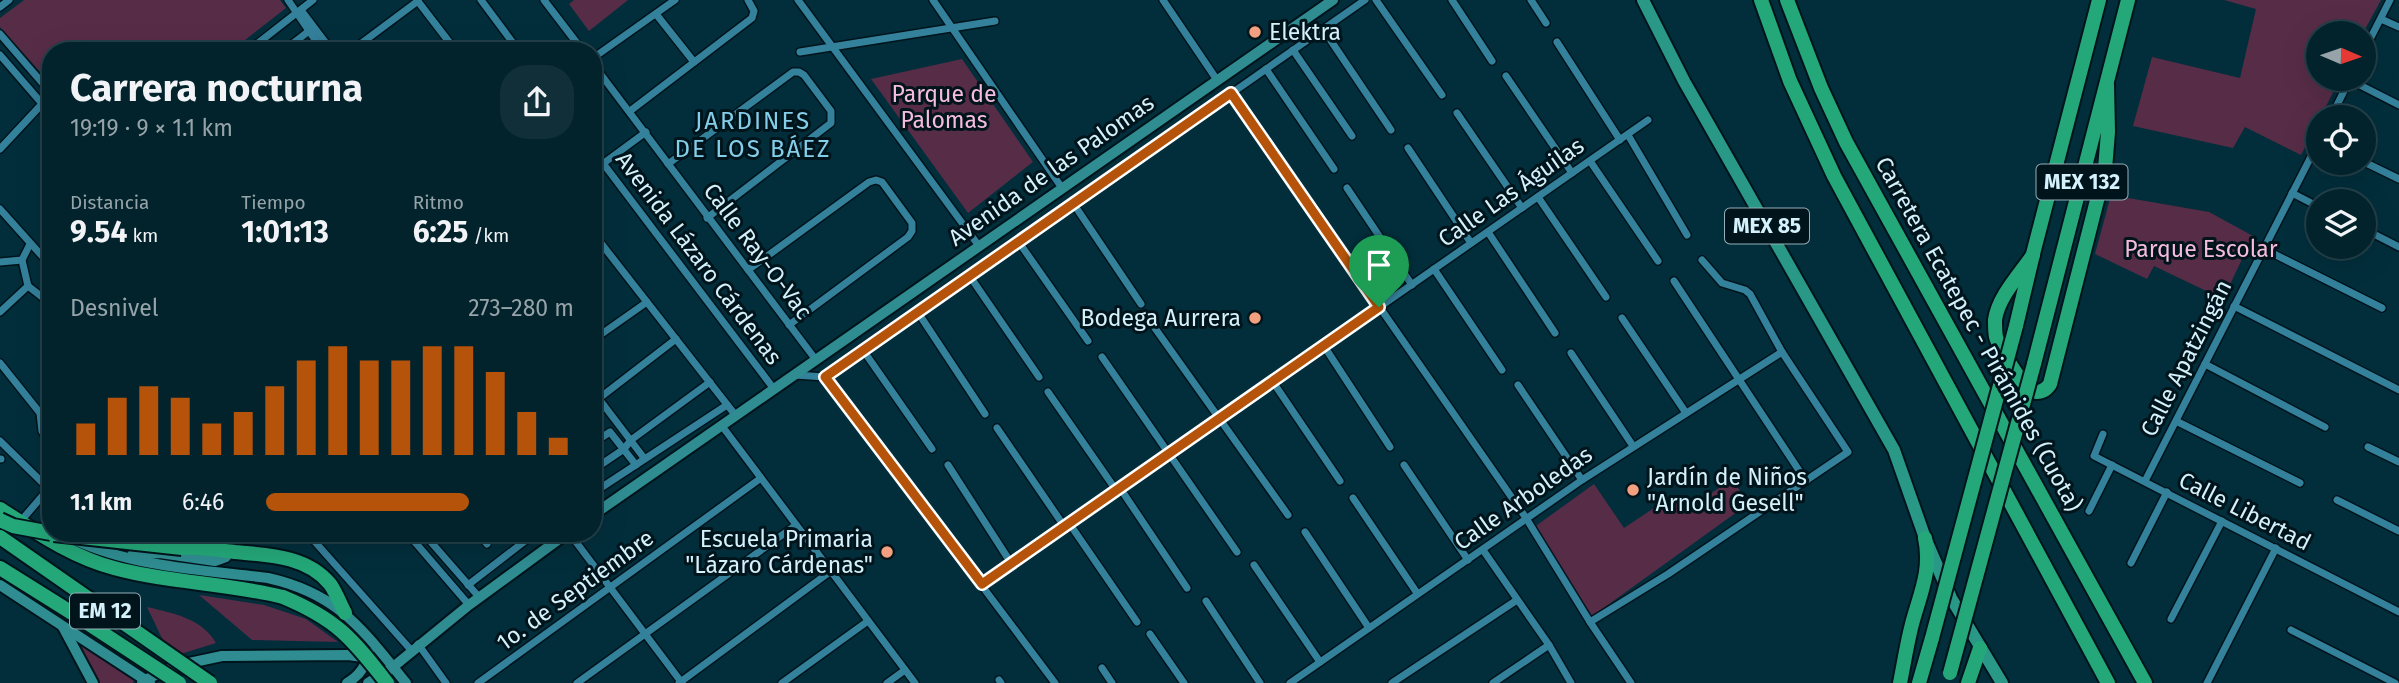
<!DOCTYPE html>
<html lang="es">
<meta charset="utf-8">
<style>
:root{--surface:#02222c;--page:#102f38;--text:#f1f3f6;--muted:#96a4a9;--line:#233f48;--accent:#b45309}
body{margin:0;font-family:"Fira Sans",sans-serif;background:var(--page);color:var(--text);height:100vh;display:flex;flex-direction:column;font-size:26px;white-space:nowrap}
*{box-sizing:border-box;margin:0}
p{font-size:23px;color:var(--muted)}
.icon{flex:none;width:38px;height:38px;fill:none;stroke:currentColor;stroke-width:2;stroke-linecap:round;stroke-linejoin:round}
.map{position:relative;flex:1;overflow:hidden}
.sheet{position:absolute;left:42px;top:42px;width:560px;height:500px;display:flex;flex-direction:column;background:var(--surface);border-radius:28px;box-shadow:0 7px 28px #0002,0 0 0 2px var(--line)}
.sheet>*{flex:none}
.needle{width:46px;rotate:92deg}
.buttons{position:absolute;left:2306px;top:21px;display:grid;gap:14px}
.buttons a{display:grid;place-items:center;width:70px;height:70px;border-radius:50%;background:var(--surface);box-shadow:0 7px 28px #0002,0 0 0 2px var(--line);font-size:35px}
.pin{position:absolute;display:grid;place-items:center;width:60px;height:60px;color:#fff;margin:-72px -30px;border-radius:50% 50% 50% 0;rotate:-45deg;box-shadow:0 0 7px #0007}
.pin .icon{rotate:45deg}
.round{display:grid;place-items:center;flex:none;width:74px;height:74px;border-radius:28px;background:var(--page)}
.headline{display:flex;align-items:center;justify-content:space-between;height:119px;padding:0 28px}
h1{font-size:38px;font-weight:700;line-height:52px}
.figures{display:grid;grid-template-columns:repeat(3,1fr);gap:10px;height:119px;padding:7px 28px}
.figures div{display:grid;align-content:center}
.figures b{font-size:30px;font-weight:700}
.figures small{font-size:19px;font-weight:400}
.figures p{font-size:19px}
.chart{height:196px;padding:14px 28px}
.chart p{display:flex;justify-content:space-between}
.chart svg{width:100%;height:126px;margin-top:7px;stroke:var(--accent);stroke-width:6}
ul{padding:0 28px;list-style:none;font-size:23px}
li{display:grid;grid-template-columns:112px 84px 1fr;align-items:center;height:52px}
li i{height:18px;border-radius:9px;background:var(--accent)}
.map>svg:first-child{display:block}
.green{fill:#572c47}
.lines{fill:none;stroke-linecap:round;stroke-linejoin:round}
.street-casing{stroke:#00141c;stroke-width:10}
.secondary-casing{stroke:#00141c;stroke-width:14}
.primary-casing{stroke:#00141c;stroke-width:16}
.highway-casing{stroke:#00141c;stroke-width:18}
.street{stroke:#34819b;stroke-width:7}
.secondary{stroke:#2f8d91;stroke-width:10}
.primary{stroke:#2a9887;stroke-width:12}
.highway{stroke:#24a879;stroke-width:14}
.highway-bridge-casing{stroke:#00141c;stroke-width:18;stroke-linecap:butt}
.highway-bridge{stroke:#24a879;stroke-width:14}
.route-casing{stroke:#fff;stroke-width:14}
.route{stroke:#b45309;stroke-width:9}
.poi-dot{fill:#f2a07f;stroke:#00141c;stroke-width:2.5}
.labels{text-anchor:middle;stroke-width:6;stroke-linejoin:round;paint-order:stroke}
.shield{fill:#00141c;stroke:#94afb9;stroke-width:2}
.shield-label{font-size:21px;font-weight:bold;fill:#d4f1fc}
.poi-label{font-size:23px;fill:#d4f1fc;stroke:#00141c;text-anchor:start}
.park-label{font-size:23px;fill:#f6bcde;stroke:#00141c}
.street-label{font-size:23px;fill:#d4f1fc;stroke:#00141c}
.neighbourhood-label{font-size:24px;letter-spacing:2px;fill:#83cfea;stroke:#00141c}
</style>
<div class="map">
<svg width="2399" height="683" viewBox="0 0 2399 683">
<rect width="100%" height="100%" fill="#022e3b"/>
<g class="green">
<polygon points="24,0 280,0 286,8 231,51 51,51 51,84 0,27 0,18"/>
<polygon points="574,0 628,0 589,31 569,4"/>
<polygon points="2224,0 2381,0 2363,33 2319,33 2319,79 2340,79 2301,155 2245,127 2233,148 2133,126 2152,57 2240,78 2256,9"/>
<polygon points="962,59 1033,162 968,213 871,79"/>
<polygon points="2111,195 2209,212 2253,236 2223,299 2154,266 2147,279 2095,254"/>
<polygon points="1732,479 1746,500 1737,512 1591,617 1533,528 1594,484 1624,528 1672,496 1684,512"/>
<polygon points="199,595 264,605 306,619 338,642 252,640"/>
<path d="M147,607C172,613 202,618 216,643L171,657Z"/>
<polygon points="70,637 137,678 132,683 98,683 92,667"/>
</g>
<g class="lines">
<g class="street-casing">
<g id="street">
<polyline points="288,0 318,44 319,49 316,51"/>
<polyline points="417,0 456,51"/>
<polyline points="481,0 519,51"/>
<polyline points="544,0 583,51"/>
<polyline points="798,0 979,246"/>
<polyline points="933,0 1062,188"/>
<polyline points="1163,0 1217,80"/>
<polyline points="1376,0 1442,95"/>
<polyline points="1452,0 1492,61"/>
<polyline points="1531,0 1546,23"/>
<polyline points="0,7 9,0"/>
<polyline points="301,10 332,51"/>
<polyline points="656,14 694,62"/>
<polyline points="2381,19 2399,27"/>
<polyline points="1323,29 1391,130"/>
<polyline points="0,34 51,93"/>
<polyline points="1557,42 1620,140"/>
<polyline points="1293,50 1352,136"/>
<polyline points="248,51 313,0"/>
<polyline points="283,51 309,31"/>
<polyline points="351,51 418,1"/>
<polyline points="2364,51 2390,0"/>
<polyline points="800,52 995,21"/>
<polyline points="0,55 51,114"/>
<polyline points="593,58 675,0"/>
<polyline points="593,64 816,360"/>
<polyline points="1266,69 1334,169"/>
<polyline points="1506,76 1572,173"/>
<polyline points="2350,80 2399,105"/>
<polyline points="1231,93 1526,518 1590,622 1631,683"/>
<polyline points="630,111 752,18 754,11 748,0"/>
<polyline points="1457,113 1522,208"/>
<polyline points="2331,117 2350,79"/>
<polyline points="1628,135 1687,235"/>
<polyline points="1408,148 1471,243"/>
<polyline points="0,149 42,104"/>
<polyline points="593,150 774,389"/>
<polyline points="1590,161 1658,261"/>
<polyline points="2364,162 2399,179"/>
<polyline points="668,164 793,72 799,72 804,75 831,111 831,123 707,218"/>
<polyline points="593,171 646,132"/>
<polyline points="1347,188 1412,285"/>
<polyline points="2292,193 2319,207"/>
<polyline points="1538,197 1606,297"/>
<polyline points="1073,203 1141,304"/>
<polyline points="0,209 51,266"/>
<polyline points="2364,229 2399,247"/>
<polyline points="1488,232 1555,333"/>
<polyline points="593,233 736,416"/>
<polyline points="1018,241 1088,341"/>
<polyline points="2264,249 2382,308"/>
<polyline points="0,262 22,260 30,244"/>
<polyline points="1434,269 1502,370"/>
<polyline points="748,270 869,182 876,180 882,182 912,223 912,231 908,237 789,325"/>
<polyline points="969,275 1039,377"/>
<polyline points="1674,281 1806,481"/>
<polyline points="28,286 51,304"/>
<polyline points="2234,306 2399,390"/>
<polyline points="917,311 985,414"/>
<polyline points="0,312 28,286 22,260"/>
<polyline points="1622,318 1686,413"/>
<polyline points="1152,324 1288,515"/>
<polyline points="593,340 647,302"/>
<polyline points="1324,346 1390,447"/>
<polyline points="863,350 932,449"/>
<polyline points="1571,353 1633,446"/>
<polyline points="1102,357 1237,552"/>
<polyline points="0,363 40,413 42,431 51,447"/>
<polyline points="2205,364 2325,427"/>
<polyline points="795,375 825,377 1365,0"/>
<polyline points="825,377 1055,683"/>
<polyline points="1273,382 1340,481"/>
<polyline points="1518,385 1582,480"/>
<polyline points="593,391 644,458"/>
<polyline points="1048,392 1116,490"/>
<polyline points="593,403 676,339"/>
<polyline points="2176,421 2300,483"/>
<polyline points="722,426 915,683"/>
<polyline points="997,428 1064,526"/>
<polyline points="2103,434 2094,456 2399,612"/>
<polyline points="0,441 49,489"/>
<polyline points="593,443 610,432 636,465"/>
<polyline points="2368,447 2399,462"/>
<polyline points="0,459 1,459"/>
<polyline points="948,465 1011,563"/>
<polyline points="1404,465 1468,560"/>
<polyline points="593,470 624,449 631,440 710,382"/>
<polyline points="2145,481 2319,141"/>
<polyline points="1120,488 1187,588"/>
<polyline points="593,493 727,405"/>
<polyline points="1353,498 1417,593"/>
<polyline points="2337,500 2399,531"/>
<polyline points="2089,511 2112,465"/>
<polyline points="20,522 50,487"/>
<polyline points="1069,523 1137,622"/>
<polyline points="1305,532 1369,628"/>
<polyline points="308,534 411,650"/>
<polyline points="408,534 469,605"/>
<polyline points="424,534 479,597"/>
<polyline points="479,534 487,544"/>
<polyline points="570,534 682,683"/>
<polyline points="1483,550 1549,645 1571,683"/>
<polyline points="2131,563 2167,492"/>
<polyline points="1254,565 1320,662"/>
<polyline points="982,584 1648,120"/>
<polyline points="468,585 534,534"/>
<polyline points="1206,601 1260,683"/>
<polyline points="2171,619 2222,521"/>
<polyline points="1590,622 1668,574 1848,452 1782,352 1750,294 1745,290 1722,283 1702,260"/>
<polyline points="2291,630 2395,683"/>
<polyline points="1150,634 1184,683"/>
<polyline points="418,644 446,683"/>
<polyline points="1102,668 1112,683"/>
<polyline points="999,680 1001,683"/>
<polyline points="478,683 761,478"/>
<polyline points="577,683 796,525"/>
<polyline points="679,683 831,571"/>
<polyline points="782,683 868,621"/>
<polyline points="887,683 905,670"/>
<polyline points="1290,683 1582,480 1782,352"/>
<polyline points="1392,683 1517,600"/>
<polyline points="1493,683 1549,645"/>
<polyline points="2207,683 2276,548"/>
</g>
</g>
<g class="secondary-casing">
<g id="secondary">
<polyline points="593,515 1333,0"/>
<path d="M73,539C132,567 203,570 268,578C339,594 362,629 406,683"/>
<polyline points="132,555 160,553 215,561 226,557"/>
<polyline points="0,585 150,683"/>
<polyline points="63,627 93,683"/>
<polyline points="142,683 145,680 175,666 222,656 348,655 370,658"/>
<path d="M347,683C359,676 366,667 369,653"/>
<polyline points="368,683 393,667 469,605 566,534"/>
</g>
</g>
<g class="primary-casing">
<polyline id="primary" points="1643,0 1684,81 1894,450 1925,538 1951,598 2002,683"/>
</g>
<g class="highway-casing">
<g id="highway">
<polyline points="1761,0 1790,81 1834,176 2108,683"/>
<polyline points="1787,0 1821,88 1846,142 2145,683"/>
<path d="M2033,255C2020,274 1998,297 1995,320C1995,326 1995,332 1996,337C1999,347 2022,386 2032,391C2040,394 2046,390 2050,384L2105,169L2108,132L2107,85"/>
<polyline points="2016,326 2034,250 2099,0"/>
<polyline points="2034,364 2128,0"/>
<path d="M0,509C36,532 72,557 114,568C169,583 228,583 283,597"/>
<path d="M182,548C200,547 217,550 235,552C269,555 307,556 330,584C336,592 340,604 345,613"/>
<polyline points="0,568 72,613"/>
<path d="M1900,683C1904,663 1907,643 1912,624C1920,594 1932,570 1925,538"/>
<polyline points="1919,683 1932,638"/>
<polyline points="1968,683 1980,648"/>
</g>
</g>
<use href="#street" class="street"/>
<use href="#secondary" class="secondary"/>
<use href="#primary" class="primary"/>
<use href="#highway" class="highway"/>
<g class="highway-bridge-casing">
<g id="highway-bridge">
<polyline points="0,520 13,526 51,533"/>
<polyline points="54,534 182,548"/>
<polyline points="0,537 210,683"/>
<path d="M283,597C336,619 352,638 387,683"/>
<polyline points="72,613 179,683"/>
<polyline points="1932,638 2016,326"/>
<polyline points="1950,673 2034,364"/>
</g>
</g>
<use href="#highway-bridge" class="highway-bridge"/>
</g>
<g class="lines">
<g class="route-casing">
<polygon id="route" points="1231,93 1379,307 982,584 825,377"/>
</g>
<use href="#route" class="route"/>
</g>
<g class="poi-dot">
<circle cx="1255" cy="32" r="7"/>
<circle cx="1255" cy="318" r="7"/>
<circle cx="1633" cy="490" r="7"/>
<circle cx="887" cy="552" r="7"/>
</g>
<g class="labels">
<g class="shield">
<rect x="2036.5" y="164.5" width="91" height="35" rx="5"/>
<rect x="1725" y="208.5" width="84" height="35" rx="5"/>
<rect x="70" y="593.5" width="70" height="35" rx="5"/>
</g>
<g class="shield-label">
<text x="2082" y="189">MEX 132</text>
<text x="1767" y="233">MEX 85</text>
<text x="105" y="618">EM 12</text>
</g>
<g class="poi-label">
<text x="1269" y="40">Elektra</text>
<text x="1241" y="326" text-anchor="end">Bodega Aurrera</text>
<text x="1647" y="485">Jardín de Niños<tspan x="1647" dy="26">"Arnold Gesell"</tspan></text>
<text x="873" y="547" text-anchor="end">Escuela Primaria<tspan x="873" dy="26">"Lázaro Cárdenas"</tspan></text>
</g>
<g class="park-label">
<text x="944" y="102">Parque de<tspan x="944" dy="26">Palomas</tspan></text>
<text x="2201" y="257">Parque Escolar</text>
</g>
<g class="street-label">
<text transform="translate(1051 170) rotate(-35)" y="8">Avenida de las Palomas</text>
<text transform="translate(1511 192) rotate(-35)" y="8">Calle Las Águilas</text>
<text transform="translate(758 251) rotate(53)" y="8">Calle Ray-O-Vac</text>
<text transform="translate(699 258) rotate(53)" y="8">Avenida Lázaro Cárdenas</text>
<text transform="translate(1979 334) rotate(61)" y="8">Carretera Ecatepec - Pirámides (Cuota)</text>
<text transform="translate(2186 358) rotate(-63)" y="8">Calle Apatzingán</text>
<text transform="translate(1523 498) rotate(-35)" y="8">Calle Arboledas</text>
<text transform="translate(2245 511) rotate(27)" y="8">Calle Libertad</text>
<text transform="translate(575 590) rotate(-36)" y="8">1o. de Septiembre</text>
</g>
<g class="neighbourhood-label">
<text x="753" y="129">JARDINES<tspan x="753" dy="28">DE LOS BÁEZ</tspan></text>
</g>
</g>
</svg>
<div class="buttons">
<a><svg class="needle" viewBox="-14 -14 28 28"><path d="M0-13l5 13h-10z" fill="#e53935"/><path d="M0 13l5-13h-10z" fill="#96a4a9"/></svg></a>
<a><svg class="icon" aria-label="locate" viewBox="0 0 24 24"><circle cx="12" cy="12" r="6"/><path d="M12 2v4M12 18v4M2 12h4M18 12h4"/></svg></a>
<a><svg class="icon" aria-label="layers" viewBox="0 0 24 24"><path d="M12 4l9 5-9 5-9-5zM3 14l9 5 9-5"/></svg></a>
</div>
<div class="pin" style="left:1379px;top:307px;background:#1e9e55"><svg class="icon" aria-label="arrive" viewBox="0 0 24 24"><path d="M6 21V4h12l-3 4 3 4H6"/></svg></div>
<section class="sheet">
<div class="headline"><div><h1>Carrera nocturna</h1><p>19:19 · 9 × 1.1 km</p></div><a class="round"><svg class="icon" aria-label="share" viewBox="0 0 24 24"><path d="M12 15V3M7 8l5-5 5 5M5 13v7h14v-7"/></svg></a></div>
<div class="figures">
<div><p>Distancia</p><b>9.54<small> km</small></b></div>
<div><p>Tiempo</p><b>1:01:13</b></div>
<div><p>Ritmo</p><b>6:25<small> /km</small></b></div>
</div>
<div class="chart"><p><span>Desnivel</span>273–280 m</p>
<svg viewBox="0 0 160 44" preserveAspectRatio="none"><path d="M5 44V33M15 44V24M25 44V20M35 44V24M45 44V33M55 44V29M65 44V20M75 44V11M85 44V6M95 44V11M105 44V11M115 44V6M125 44V6M135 44V15M145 44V29M155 44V38"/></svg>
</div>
<ul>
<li><b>1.1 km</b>6:46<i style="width:66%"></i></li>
</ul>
</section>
</div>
